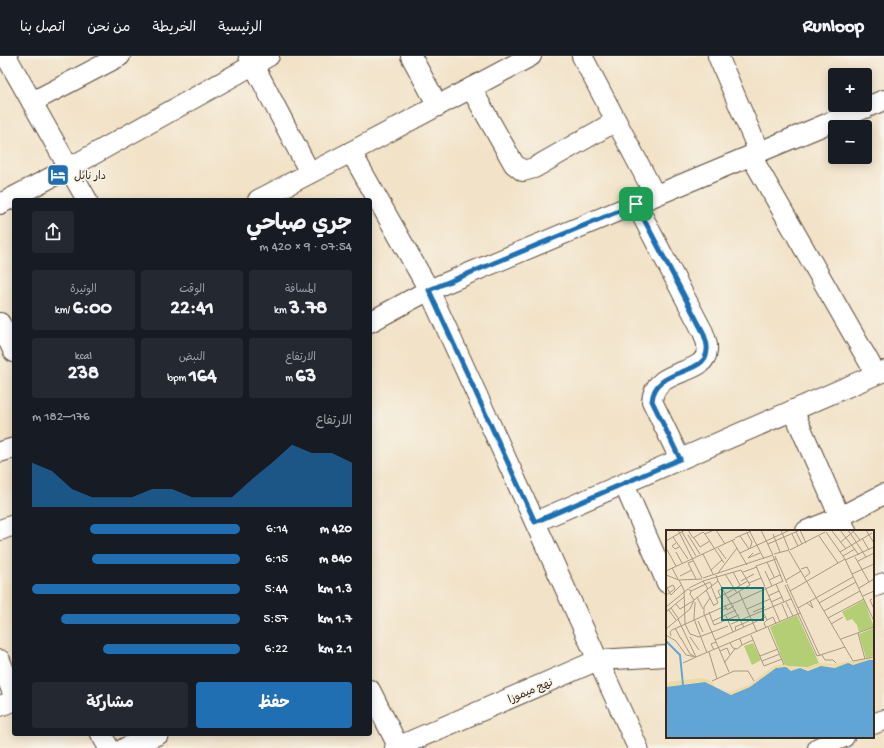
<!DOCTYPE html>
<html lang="ar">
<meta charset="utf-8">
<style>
:root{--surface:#171b24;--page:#242831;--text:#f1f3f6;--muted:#9ea1a6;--line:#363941;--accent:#1f6fb2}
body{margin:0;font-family:"Gochi Hand","Playpen Sans Arabic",sans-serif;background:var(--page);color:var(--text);direction:rtl;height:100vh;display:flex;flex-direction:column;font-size:15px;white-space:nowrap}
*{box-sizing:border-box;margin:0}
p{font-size:13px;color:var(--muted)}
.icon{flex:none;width:22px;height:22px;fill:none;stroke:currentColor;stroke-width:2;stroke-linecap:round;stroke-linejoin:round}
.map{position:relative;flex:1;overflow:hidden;direction:ltr}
.drawer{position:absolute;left:12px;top:142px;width:360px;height:538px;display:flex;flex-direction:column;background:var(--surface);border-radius:4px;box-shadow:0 2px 10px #0003;direction:rtl}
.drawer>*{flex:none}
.buttons{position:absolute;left:828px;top:12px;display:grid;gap:8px}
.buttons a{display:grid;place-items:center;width:44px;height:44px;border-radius:4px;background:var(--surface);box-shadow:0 2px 10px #0003;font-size:20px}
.pin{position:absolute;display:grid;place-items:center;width:34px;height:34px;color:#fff;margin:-17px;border-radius:8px;box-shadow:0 2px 6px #0006}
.round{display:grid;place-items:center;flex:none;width:42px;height:42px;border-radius:4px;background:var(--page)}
.headline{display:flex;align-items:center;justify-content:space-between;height:68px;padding:0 20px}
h1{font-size:22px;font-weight:700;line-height:30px}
.figures{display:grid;grid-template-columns:repeat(3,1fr);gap:6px;height:68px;padding:4px 20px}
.figures div{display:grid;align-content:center;border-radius:4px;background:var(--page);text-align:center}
.figures b{font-size:20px;font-weight:700}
.figures small{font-size:11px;font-weight:400}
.figures p{font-size:11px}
.chart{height:112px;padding:8px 20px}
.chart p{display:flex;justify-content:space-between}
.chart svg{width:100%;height:72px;margin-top:4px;fill:var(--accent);opacity:.7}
.button{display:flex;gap:8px;margin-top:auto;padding:8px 20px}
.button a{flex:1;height:46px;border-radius:4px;background:var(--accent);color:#fff;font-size:16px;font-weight:700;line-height:46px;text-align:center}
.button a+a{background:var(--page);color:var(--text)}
ul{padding:0 20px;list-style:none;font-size:13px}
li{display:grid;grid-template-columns:64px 48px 1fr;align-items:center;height:30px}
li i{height:10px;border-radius:5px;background:var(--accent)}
header{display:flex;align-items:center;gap:24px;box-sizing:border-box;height:56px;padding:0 20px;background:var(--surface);border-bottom:1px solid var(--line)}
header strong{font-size:19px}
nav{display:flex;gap:22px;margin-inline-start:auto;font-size:14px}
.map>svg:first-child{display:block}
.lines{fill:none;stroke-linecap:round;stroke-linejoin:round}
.minor-casing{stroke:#564637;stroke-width:22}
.minor{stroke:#fff;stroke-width:20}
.route-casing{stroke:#fff;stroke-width:8}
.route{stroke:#1f6fb2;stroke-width:5}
.labels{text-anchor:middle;stroke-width:3;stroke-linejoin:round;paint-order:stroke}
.poi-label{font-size:11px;fill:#3b2a1e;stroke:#f7f3e8;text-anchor:start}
.street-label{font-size:11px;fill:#3b2a1e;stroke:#f7f3e8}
.inset-river{fill:none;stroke:#61a5d6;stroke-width:2}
.inset-road{fill:none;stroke:#a99883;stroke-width:1}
.view{fill:#0f766e;fill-opacity:0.15;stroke:#0f766e;stroke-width:2}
.inset-edge{fill:none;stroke:#3b2a1e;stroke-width:2}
</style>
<header>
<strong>Runloop</strong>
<nav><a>الرئيسية</a><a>الخريطة</a><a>من نحن</a><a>اتصل بنا</a></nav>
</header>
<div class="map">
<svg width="884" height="692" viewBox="0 0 884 692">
<rect width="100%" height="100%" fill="#f7f3e8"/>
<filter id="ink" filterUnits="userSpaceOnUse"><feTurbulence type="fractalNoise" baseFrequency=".025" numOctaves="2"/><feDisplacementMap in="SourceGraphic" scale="8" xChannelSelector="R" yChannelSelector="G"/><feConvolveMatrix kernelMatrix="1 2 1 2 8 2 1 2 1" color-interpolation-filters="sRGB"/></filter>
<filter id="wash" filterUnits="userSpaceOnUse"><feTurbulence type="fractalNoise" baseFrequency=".012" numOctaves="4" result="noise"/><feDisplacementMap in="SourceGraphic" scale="16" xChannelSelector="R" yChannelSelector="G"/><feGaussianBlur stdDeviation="0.9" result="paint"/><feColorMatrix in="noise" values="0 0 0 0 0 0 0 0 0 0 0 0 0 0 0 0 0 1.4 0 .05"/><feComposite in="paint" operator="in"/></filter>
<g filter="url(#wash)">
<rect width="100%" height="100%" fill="#f2e2c7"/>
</g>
<g filter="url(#ink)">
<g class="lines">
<g class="minor-casing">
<g id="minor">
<polyline points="6,0 87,144"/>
<polyline points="249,0 310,117"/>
<polyline points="411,0 438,50"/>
<polyline points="582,0 655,139"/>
<polyline points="718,0 759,96"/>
<polyline points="471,32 514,108 523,115 534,112 616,65"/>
<polyline points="32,46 120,0"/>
<polyline points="351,96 429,234 638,692"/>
<polyline points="751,100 876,318"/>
<polyline points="258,144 351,96 531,0"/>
<polyline points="0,148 69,112 269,0"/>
<path d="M636,148L703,276C705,281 708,288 707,294C706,321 655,310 652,345L680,403"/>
<polyline points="370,266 429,234 884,44"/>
<polyline points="0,267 14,296"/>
<polyline points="793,354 846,475"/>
<polyline points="0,396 14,392"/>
<polyline points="624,428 667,527"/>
<polyline points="535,466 884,315"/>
<polyline points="0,474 14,469"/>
<polyline points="806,475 840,461 884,438"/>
<polyline points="873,531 884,527"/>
<polyline points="0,604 14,640"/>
<polyline points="370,634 399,692"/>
<polyline points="0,650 14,645"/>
<polyline points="873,668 884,664"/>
<polyline points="101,678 109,692"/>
<polyline points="125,692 159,678"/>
<polyline points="395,692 598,604 667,600"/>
<polyline points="818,692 844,681"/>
</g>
</g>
<use href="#minor" class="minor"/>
</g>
</g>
<g class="lines" filter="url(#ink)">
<g class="route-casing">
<path id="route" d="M636,148L703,276C705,282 708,288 707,294C706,321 655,310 652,345L680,403L535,466L429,234Z"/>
</g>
<use href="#route" class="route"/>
</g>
<defs>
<g id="hotel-square" transform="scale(1.15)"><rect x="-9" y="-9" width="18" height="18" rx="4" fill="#1f6fb2" stroke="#f7f3e8"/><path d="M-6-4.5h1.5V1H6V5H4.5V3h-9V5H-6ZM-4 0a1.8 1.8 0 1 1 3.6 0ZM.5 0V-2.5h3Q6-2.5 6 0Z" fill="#fff"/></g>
</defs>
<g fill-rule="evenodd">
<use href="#hotel-square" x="58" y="119"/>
</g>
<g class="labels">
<g class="poi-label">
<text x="74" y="123">دار نابل</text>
</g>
<g class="street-label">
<text transform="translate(530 634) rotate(-23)" y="4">نهج ميموزا</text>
</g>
</g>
<g transform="translate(666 474)">
<rect width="208" height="208" fill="#f2e2c7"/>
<path d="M198,70L208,97L193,102L191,95L186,89L181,91L176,82ZM131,85L153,133L142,137L119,136L104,97ZM208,98V126L200,128L193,104ZM87,113L95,130L86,135L78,116Z" fill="#b3ce74"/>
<path d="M208,127V130L169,138L167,136L151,137L143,140L134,138L125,141L121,137L110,138L84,157L65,165L57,160L51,159L35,152L0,157V153L9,151L35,148L44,150L51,159L53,158L64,162L83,155L108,136L117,134L128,138L142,137L153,133L167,134Z" fill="#eeda9e"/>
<path d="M203,130H208V208H0V157L39,152L65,165L84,157L110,138L120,137L125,141L134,138L142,141L155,136L169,138L182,133L187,135Z" fill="#61a5d6"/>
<path class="inset-river" d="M0,111L14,125L17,155"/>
<path class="inset-road" d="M12,0L36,48M22,0L27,8L37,2L39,4L48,0M50,0L59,14M83,0L98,29M95,0L107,25M115,0L123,20M134,0L140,13M174,0L193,25M182,0L200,27M186,0L194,10M200,0L208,13M166,1L180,19M16,2L30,26M130,2L136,14M160,2L179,29L208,91M81,3L86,12L84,18M39,4L58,33M107,4L114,22M126,4L132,16M22,5L34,24M74,6L83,19M153,6L172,33M7,7L22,29M28,8L34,17L44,11M69,8L85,1M196,8L203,20M66,10L81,35M0,11L19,0M175,12L189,0M10,13L6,16L9,19L13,17M102,14L134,0M0,18L10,36M52,18L60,29M124,20L159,2M123,21L187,131L208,127M10,22L16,33M174,22L206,3M74,23L124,0M87,23L82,28L94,23M37,24L47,44M108,24L123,20M107,26L117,52M109,26L121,53M177,26L189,19M189,27L203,52M110,29L90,36L114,92M179,30L208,17M27,31L22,33L30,49M192,31L208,23M101,32L108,47M6,38L12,49M135,39L141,37L144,43L139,47M45,40L56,30M0,41L69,9M99,41L106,56M67,42L74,55M77,42L91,37M52,43L71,18M59,44L71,63M186,44L208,34M0,45L13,50M14,46L26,40M37,48L107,25M13,50L18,60L19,94L24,104L33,107L62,96M13,50L36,49M103,50L114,45M120,50L135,41M37,51L75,40L84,55L62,68M52,51L78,97M75,51L88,44M83,53L95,48M110,54L118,72M121,54L154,126M119,55L151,126L179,117M0,56L5,65L15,55M45,56L52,73L48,75M23,58L37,51L42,59M57,58L52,61L57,72M193,58L208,49M40,60L48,76M124,61L179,29M73,62L91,102M0,65L9,59L7,55L1,58M102,66L113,61M197,66L208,61M31,67L37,79M44,68L38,77V84L63,142M50,69L82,51M206,69L204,70L208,79M28,70L24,64L25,61L44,52L46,56M29,72L28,89L41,123M105,72L116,67M120,72L127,86M141,73L147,78L144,71M153,73L190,52M10,74L14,79L27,71M66,74L117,51M116,74L122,88M59,75L61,80L68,76M0,77L22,59L25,61M5,78L12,88M132,78L187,47M2,79L10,90M81,79L104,69M158,81L194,61M0,82L18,67M43,82L48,95L73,85M87,82L99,77M97,82L101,90L98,93L100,98M60,86L67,102M57,87L55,81L60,78M162,88L198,69M12,89L30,127L17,133M101,90L107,87L110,94M32,91L37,102M47,91L70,80M87,93L99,87M65,94L125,69M165,94L177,87M102,97L118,135M9,98L15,109M0,99L24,79L28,70L52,51L50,45M70,101L69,97L83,91M192,103L199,129M0,105L10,111L20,125L30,127L134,83M85,105L98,136L116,129M5,106L4,102L6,100L66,73M24,107L33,120M15,108L24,124L28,126M175,109L208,97M49,110L87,93M64,113L67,118L71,119L76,115L74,109M76,115L87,110M48,120L45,114L50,112M54,121L61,118L64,125M43,122L51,149M156,125L159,130H167L170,133M94,126L112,119M96,131L114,124M58,133L69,119M46,151L68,141H82L88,151"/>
<path class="view" d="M56,58H97V90H56Z"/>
<rect width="208" height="208" class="inset-edge"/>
</g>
</svg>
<div class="buttons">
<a>+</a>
<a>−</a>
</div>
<div class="pin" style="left:636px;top:148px;background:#1e9e55"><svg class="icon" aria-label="arrive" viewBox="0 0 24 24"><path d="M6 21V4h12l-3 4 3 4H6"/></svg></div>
<section class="drawer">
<div class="headline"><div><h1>جري صباحي</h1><p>07:54 · 9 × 420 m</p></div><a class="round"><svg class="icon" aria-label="share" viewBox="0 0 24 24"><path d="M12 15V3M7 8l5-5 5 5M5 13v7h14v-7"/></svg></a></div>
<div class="figures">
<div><p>المسافة</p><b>3.78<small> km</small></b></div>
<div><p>الوقت</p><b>22:41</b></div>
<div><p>الوتيرة</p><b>6:00<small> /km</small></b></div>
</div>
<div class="figures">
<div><p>الارتفاع</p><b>63<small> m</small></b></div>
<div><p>النبض</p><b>164<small> bpm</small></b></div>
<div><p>kcal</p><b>238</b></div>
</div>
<div class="chart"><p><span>الارتفاع</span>176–182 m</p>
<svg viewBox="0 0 160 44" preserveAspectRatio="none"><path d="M0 44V17L10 22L20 33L30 38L40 38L50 38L60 33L70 33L80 38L90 38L100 38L110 27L120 17L130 6L140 11L150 11L160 17V44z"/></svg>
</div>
<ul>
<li><b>420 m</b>6:14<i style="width:72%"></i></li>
<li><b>840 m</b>6:15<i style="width:71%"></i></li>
<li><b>1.3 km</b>5:44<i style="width:100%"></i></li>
<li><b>1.7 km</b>5:57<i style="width:86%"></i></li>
<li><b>2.1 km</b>6:22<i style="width:66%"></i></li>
</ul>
<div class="button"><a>حفظ</a><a>مشاركة</a></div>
</section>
</div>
